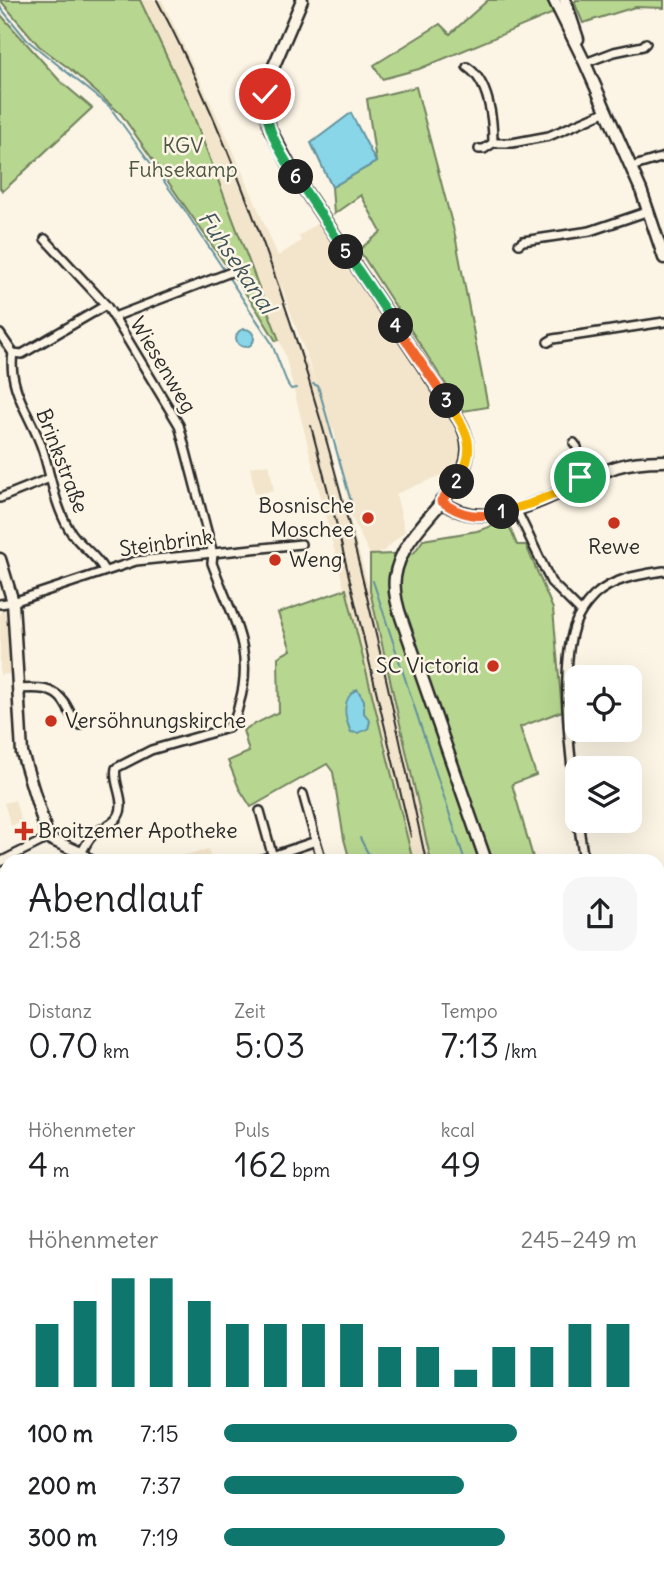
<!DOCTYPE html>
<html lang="de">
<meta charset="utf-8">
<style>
:root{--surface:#fff;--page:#f6f6f6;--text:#202124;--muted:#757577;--accent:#0f766e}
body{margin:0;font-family:Delius,sans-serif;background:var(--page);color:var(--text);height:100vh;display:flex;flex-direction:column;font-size:26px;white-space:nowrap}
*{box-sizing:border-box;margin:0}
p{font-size:23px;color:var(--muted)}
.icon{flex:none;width:38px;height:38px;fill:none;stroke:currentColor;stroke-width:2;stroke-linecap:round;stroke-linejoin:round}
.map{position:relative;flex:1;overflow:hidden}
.panel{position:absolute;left:0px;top:854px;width:665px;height:726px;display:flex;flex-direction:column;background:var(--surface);border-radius:21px 21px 0 0;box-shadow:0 7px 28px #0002}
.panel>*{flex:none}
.buttons{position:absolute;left:565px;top:665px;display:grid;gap:14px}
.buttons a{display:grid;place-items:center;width:77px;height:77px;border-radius:14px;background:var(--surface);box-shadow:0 7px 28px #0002;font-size:35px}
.pin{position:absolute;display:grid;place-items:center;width:60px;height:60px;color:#fff;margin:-30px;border:4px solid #fff;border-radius:50%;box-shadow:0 2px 7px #0007}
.km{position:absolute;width:35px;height:35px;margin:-18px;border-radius:50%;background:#222;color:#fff;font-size:19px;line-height:35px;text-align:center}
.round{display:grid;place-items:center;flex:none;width:74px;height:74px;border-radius:21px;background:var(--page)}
.summary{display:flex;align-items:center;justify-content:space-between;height:119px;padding:0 28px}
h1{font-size:38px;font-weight:600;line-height:52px}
.figures{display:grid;grid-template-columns:repeat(3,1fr);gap:10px;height:119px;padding:7px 28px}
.figures div{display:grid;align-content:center}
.figures b{font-size:35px;font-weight:600}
.figures small{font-size:19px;font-weight:400}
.figures p{font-size:19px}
.chart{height:196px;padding:14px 28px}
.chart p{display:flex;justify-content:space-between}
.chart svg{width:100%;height:126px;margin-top:7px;stroke:var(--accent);stroke-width:6}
ul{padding:0 28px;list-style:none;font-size:23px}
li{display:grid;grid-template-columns:112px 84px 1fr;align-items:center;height:52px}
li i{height:18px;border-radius:9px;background:var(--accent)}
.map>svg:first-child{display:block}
.built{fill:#f2e5cb;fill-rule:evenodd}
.green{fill:#b7d790;stroke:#71815e;stroke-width:2}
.water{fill:#89d6e9;stroke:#63929d;stroke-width:2}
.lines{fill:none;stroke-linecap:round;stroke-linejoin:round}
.stream{stroke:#63929d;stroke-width:2}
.street-casing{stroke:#2b2b2b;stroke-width:12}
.secondary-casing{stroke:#2b2b2b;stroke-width:15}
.street{stroke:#fcf5e5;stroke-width:7}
.secondary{stroke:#fcf5e5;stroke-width:10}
.tram{stroke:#2b2b2b;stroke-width:2}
.rail{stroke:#2b2b2b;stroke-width:2}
.split-1-casing{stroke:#fff;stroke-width:14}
.split-2-casing{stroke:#fff;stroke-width:14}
.split-3-casing{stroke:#fff;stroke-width:14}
.split-4-casing{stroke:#fff;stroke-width:14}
.split-5-casing{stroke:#fff;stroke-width:14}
.split-6-casing{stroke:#fff;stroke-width:14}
.split-7-casing{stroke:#fff;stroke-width:14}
.split-1{stroke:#f5b400;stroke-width:9}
.split-2{stroke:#f0652b;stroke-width:9}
.split-3{stroke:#f5b400;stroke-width:9}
.split-4{stroke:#f0652b;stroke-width:9}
.split-5{stroke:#22a559;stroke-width:9}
.split-6{stroke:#22a559;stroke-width:9}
.split-7{stroke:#22a559;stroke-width:9}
.poi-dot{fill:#c8321e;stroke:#fcf5e5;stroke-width:2.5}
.labels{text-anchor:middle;stroke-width:5;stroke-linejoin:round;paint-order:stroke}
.park-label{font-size:21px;fill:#4e5644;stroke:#fcf5e5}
.street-label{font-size:21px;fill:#2b2b2b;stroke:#fcf5e5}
.poi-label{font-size:21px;fill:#2b2b2b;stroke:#fcf5e5;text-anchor:start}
.water-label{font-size:23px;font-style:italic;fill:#42565a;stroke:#fcf5e5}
</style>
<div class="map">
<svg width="664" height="1579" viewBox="0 0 664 1579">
<rect width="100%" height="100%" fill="#fcf5e5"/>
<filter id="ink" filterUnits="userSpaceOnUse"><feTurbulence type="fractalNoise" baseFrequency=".0143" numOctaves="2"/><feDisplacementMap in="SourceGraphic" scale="14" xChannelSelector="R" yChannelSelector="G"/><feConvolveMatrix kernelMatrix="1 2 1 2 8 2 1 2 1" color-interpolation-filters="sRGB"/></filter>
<g filter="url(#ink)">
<g class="built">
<path d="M140,0H162L231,145L278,256L301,241L299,236L319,222L322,216L374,292L378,289L389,307L385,309L468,437L458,468L396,494L405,531L384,551L370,555L351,516L333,426L329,446L370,591L431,861H413L285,355L189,104ZM282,283L285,297L317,385L294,332L284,302Z"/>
<polygon points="269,464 274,491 255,494 250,467"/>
<polygon points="9,606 15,673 0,675 0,609"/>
<polygon points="15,800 22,823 11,826 4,803"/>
<polygon points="208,849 212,861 167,861 170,859"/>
<polygon points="7,1045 7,1085 0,1084 0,1047"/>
<polygon points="664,1109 664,1516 658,1506 658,1112"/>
<polygon points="658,1519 664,1528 664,1554 658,1558"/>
<polygon points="391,1573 467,1573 458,1579 394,1579"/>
</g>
<g class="green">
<polygon points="0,0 140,0 189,104 279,340 276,341 257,310 121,114 70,69 39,46"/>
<polygon points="488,0 572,0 575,3 576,0 664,0 664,8 635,7 583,23 575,4 419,69 382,79 374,65 440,24 450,34"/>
<polygon points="0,14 60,81 92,108 3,191 0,188"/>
<polygon points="416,87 455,235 488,407 463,411 359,250 381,232 361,195 334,214 332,187 376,162 367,99"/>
<polygon points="507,521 517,545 526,545 553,609 562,711 520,727 536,775 512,784 534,861 431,861 370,591 370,555 414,553 423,540 477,531"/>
<polygon points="346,589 413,861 350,861 344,839 333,772 327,764 251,807 239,788 228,761 249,752 243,730 279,712 278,657 291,650 278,613"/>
<polygon points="664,1049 664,1109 658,1112 658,1053"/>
<polygon points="3,1106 5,1116 7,1116 7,1299 0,1304 0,1107"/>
<polygon points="7,1321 7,1369 0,1373 0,1328"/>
<polygon points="0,1508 7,1516 7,1573 65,1573 72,1579 5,1579 0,1575"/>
<polygon points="351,1573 391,1573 394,1579 347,1579"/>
</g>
<g class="water">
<polygon points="351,113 376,162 332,187 311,143"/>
<circle cx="245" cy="338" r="9"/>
<path d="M357,689L364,700V713L370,721L368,729L358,733L351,732C344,717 341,699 357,689Z"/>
<polygon points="307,1573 351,1573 347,1579 298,1579"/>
</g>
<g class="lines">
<g class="stream">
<polyline points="0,7 27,40 109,106 184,209 224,270"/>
<polyline points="227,275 271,342 288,385 291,389 296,388"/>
<polyline points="313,384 318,386 352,505"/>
<polyline points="373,581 465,861"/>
<polyline points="360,838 372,861"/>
<polyline points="365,1579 366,1573"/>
</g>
<g class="street-casing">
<g id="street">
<polyline points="585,63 614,52 643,46 646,43"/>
<path d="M467,67C489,81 493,119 493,143"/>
<polyline points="479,149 484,149 493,143 512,143 549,136 607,111"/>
<polyline points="631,167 664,157"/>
<polyline points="45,239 106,305 114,317"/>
<polyline points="519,244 523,241 590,231 649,211"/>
<polyline points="0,334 13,353"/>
<polyline points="548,342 553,339 664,322"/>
<path d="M13,353C7,390 33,418 43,451C51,477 55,506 69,529C78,545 95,553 104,570"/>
<polyline points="13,353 22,354 106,305"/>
<polyline points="574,443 577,447 581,483"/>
<polyline points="0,498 50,478"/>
<polyline points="516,509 551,582 581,612"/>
<polyline points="0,604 13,602 136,561 301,544"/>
<path d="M18,689C35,688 53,686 64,702C70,711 72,719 80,725"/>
<polyline points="303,794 316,841"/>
<polyline points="260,811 274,861"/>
<path d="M578,815C571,767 559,673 574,627C578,615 585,605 594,596C613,578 639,575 664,571"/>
<polyline points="578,821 584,861"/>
<path d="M81,853C85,847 88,839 94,834C104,826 120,823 121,807C122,794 113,781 116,768L151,750L228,728C235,721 237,713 239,704C256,649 230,613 212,563L213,554L179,425L114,317L231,272"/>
<polyline points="257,861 316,841 322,861"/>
<polyline points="0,862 48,838"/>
<polyline points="658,925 664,924"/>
<polyline points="0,1412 7,1407"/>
<polyline points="658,1514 664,1523"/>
<polyline points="186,1579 190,1573"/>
</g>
</g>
<g class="secondary-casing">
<g id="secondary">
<path d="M302,0L267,82L265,104L270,129L294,174L459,420C496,483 404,515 395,577C393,592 397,606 402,620L486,861"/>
<polyline points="554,0 585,63 641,190 664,258"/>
<polyline points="565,0 578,39"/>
<path d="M441,501C492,541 565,485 616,467C631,462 648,461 664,461"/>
<polyline points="0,559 13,602 22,753 48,838 81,853 90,861"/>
<polyline points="658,1061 664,1057"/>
<polyline points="658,1092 664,1089"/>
<polyline points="0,1316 7,1311"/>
<polyline points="658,1331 664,1339"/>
</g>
</g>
<use href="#street" class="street"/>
<use href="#secondary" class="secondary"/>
<g class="tram">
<polyline points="43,861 54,858 65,861"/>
<polyline points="658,1081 664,1078"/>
</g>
<g class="rail">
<path d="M157,0C298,268 363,567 426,861"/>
<polyline points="311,426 336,522 411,837"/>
<polyline points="658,1484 664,1493"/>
<polyline points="658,1499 664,1508"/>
</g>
</g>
</g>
<g class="lines" filter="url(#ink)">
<g class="split-1-casing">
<polyline id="split-1" points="502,512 530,504 581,483 580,477"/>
</g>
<g class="split-2-casing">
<path id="split-2" d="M457,482L441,501C461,516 479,519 502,512"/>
</g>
<g class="split-3-casing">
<path id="split-3" d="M447,401C467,431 479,448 457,482"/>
</g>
<g class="split-4-casing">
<polyline id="split-4" points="396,326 447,401"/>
</g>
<g class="split-5-casing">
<polyline id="split-5" points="346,252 396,326"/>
</g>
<g class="split-6-casing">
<polyline id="split-6" points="296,177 346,252"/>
</g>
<g class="split-7-casing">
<path id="split-7" d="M265,94C264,126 279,151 296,177"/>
</g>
<use href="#split-1" class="split-1"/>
<use href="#split-2" class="split-2"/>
<use href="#split-3" class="split-3"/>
<use href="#split-4" class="split-4"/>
<use href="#split-5" class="split-5"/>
<use href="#split-6" class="split-6"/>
<use href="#split-7" class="split-7"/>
</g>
<g class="poi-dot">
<circle cx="368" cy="518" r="7"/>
<circle cx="614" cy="523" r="7"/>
<circle cx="275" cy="560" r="7"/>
<circle cx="493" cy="666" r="7"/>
<circle cx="51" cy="721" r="7"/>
<path d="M20.5 820.5h7v7h7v7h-7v7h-7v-7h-7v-7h7z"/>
</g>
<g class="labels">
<g class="park-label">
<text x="183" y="153">KGV<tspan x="183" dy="24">Fuhsekamp</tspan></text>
</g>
<g class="street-label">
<text transform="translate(163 365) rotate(59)" y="7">Wiesenweg</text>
<text transform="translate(62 461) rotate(69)" y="7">Brinkstraße</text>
<text transform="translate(166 543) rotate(-8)" y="7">Steinbrink</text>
</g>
<g class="poi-label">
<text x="354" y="513" text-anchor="end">Bosnische<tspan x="354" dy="24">Moschee</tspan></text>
<text x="614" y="554" text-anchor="middle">Rewe</text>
<text x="289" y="567">Weng</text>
<text x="479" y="673" text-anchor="end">SC Victoria</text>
<text x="65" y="728">Versöhnungskirche</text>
<text x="38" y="838">Broitzemer Apotheke</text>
</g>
<g class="water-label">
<text transform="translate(237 262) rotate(56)" y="8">Fuhsekanal</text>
</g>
</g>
</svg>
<div class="buttons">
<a><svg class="icon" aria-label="locate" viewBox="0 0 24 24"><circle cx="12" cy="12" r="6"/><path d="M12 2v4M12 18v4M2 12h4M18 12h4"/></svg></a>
<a><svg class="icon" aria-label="layers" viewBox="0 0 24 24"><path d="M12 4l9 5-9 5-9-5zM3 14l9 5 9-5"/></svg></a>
</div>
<div class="pin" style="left:580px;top:477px;background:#1e9e55"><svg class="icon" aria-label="arrive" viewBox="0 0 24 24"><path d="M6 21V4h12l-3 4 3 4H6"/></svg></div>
<div class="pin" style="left:265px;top:94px;background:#d93025"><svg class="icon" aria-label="check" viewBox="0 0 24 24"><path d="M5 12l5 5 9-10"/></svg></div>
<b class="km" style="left:502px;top:512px">1</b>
<b class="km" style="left:457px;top:482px">2</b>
<b class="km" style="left:447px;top:401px">3</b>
<b class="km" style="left:396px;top:326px">4</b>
<b class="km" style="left:346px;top:252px">5</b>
<b class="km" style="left:296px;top:177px">6</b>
<section class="panel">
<div class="summary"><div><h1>Abendlauf</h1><p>21:58</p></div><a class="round"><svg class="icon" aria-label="share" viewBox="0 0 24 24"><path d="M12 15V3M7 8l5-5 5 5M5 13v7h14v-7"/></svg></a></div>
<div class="figures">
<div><p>Distanz</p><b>0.70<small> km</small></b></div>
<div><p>Zeit</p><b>5:03</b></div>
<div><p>Tempo</p><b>7:13<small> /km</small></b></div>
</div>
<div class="figures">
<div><p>Höhenmeter</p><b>4<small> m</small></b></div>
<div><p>Puls</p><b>162<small> bpm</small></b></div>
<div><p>kcal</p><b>49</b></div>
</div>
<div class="chart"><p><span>Höhenmeter</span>245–249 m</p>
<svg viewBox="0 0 160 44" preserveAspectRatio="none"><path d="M5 44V22M15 44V14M25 44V6M35 44V6M45 44V14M55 44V22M65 44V22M75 44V22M85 44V22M95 44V30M105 44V30M115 44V38M125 44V30M135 44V30M145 44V22M155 44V22"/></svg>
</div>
<ul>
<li><b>100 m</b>7:15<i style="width:71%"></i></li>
<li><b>200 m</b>7:37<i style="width:58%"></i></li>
<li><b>300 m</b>7:19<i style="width:68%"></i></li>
</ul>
</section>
</div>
